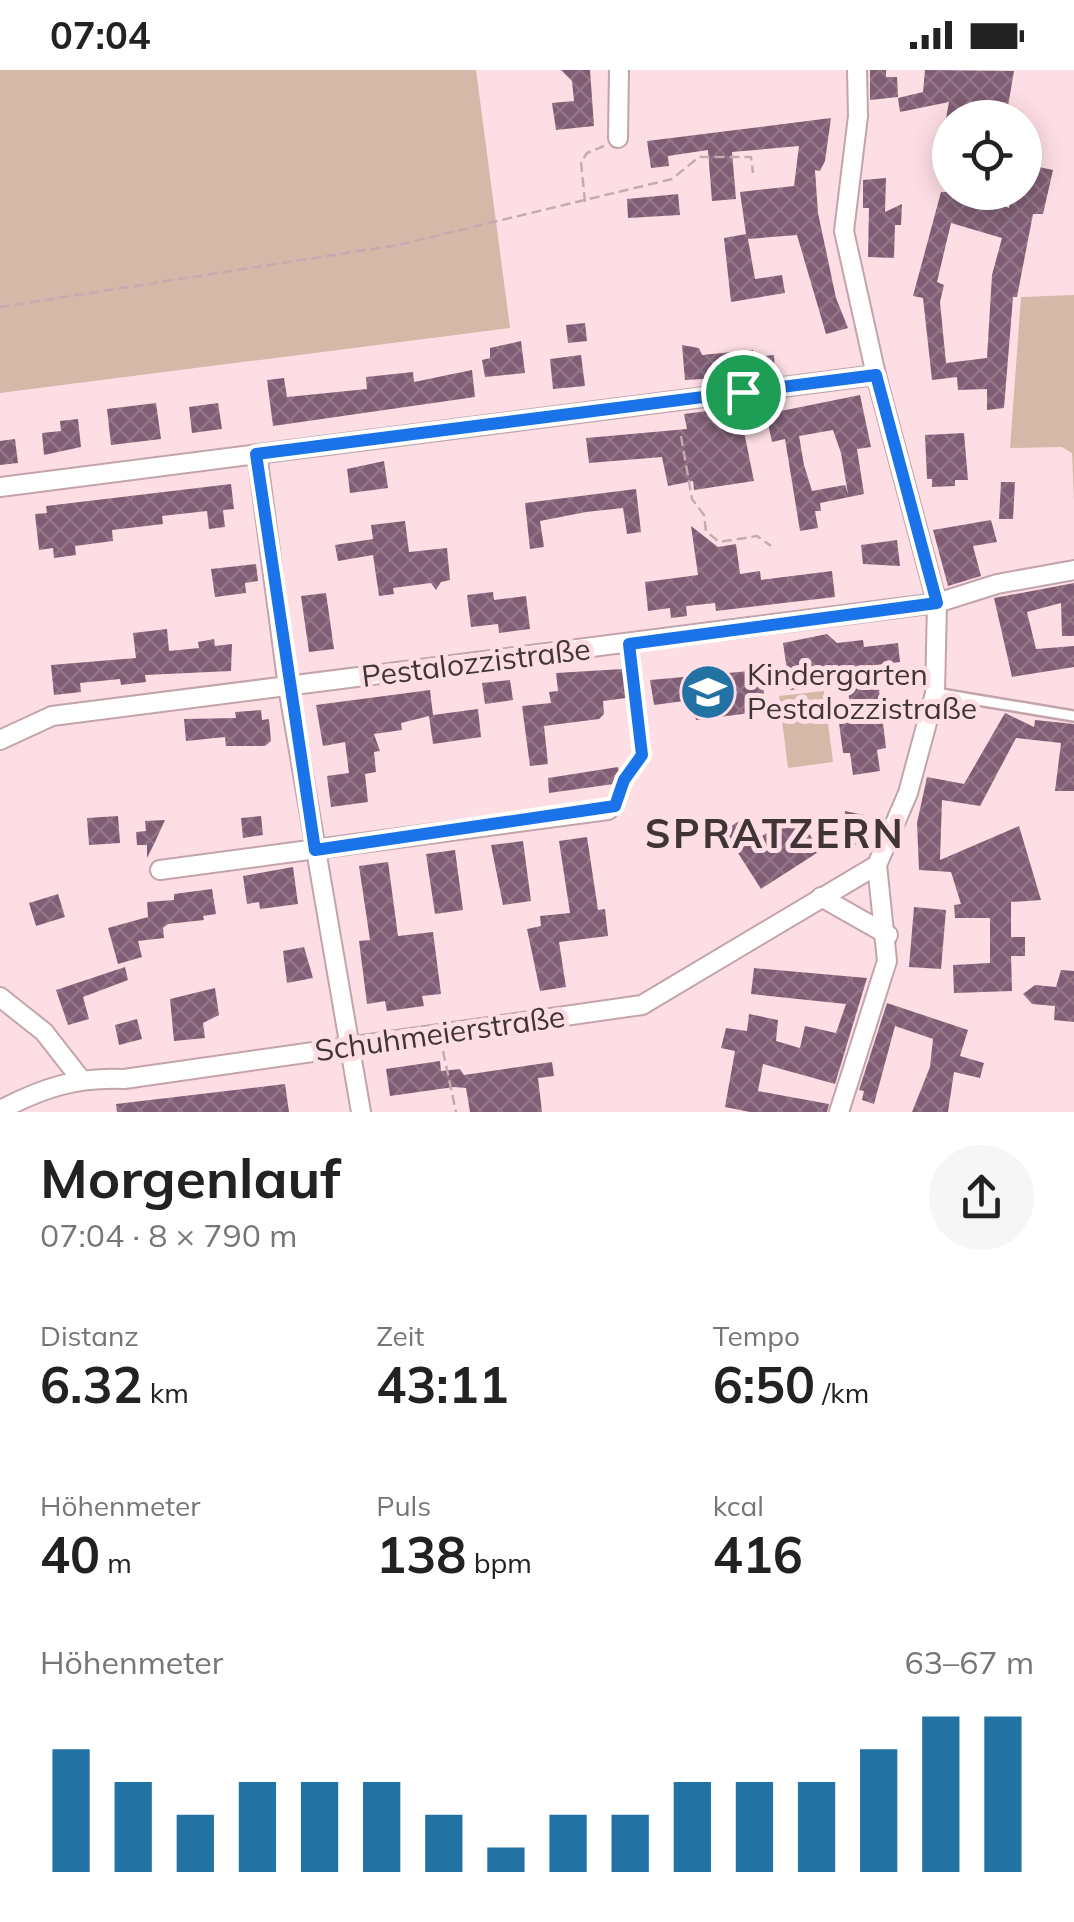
<!DOCTYPE html>
<html lang="de">
<meta charset="utf-8">
<style>
:root{--surface:#fff;--page:#f6f6f6;--text:#222;--muted:#767676;--accent:#2372a4}
body{margin:0;font-family:Mulish,sans-serif;background:var(--page);color:var(--text);height:100vh;display:flex;flex-direction:column;font-size:38px;white-space:nowrap}
*{box-sizing:border-box;margin:0}
p{font-size:32px;color:var(--muted)}
.icon{flex:none;width:55px;height:55px;fill:none;stroke:currentColor;stroke-width:2;stroke-linecap:round;stroke-linejoin:round}
.map{position:relative;height:1042px;overflow:hidden}
.panel{display:flex;flex-direction:column;background:var(--surface);flex:1}
.panel>*{flex:none}
.controls{position:absolute;left:932px;top:30px;display:grid;gap:20px}
.controls a{display:grid;place-items:center;width:110px;height:110px;border-radius:50%;background:var(--surface);box-shadow:0 5px 25px #0003;font-size:50px}
.pin{position:absolute;display:grid;place-items:center;width:85px;height:85px;color:#fff;margin:-42px;border:5px solid #fff;border-radius:50%;box-shadow:0 2px 10px #0007}
.round{display:grid;place-items:center;flex:none;width:105px;height:105px;border-radius:52px;background:var(--page)}
.head{display:flex;align-items:center;justify-content:space-between;height:170px;padding:0 40px}
h1{font-size:55px;font-weight:700;line-height:75px}
.metrics{display:grid;grid-template-columns:repeat(3,1fr);gap:15px;height:170px;padding:10px 40px}
.metrics div{display:grid;align-content:center}
.metrics b{font-size:50px;font-weight:700}
.metrics small{font-size:28px;font-weight:400}
.metrics p{font-size:28px}
.chart{height:280px;padding:20px 40px}
.chart p{display:flex;justify-content:space-between}
.chart svg{width:100%;height:180px;margin-top:10px;stroke:var(--accent);stroke-width:6}
.status{display:flex;justify-content:space-between;align-items:center;height:70px;padding:0 50px;background:var(--surface);direction:ltr}
.status svg{height:28px;fill:currentColor}
.map>svg:first-child{display:block}
.green{fill:#d5b8a7}
.building{fill:url(#building-cross-hatch);fill-rule:evenodd}
.lines{fill:none;stroke-linecap:round;stroke-linejoin:round}
.service-casing{stroke:#c2a4aa;stroke-width:14}
.minor-casing{stroke:#c2a4aa;stroke-width:22}
.path{stroke:#c5abb0;stroke-width:2.5;stroke-dasharray:10 5;stroke-linecap:butt}
.service{stroke:#fff;stroke-width:9}
.minor{stroke:#fff;stroke-width:18}
.route-casing{stroke:#fff;stroke-width:20}
.route{stroke:#1a73e8;stroke-width:12}
.labels{text-anchor:middle;stroke-width:10;stroke-linejoin:round;paint-order:stroke}
.street-label{font-size:30px;fill:#403436;stroke:#fedee5}
.poi-label{font-size:30px;fill:#403436;stroke:#fedee5;text-anchor:start}
.district-label{font-size:40px;font-weight:bold;letter-spacing:2.5px;fill:#403436;stroke:#fedee5}
</style>
<div class="status"><b>07:04</b><svg viewBox="0 0 49 12"><path d="M0 12V9h3v3zM5 12V6h3v6zM10 12V3h3v9zM15 12V0h3v12zM26 1h20v11H26zM47 4h2v5h-2z"/></svg></div>
<div class="map">
<svg width="1074" height="1042" viewBox="0 0 1074 1042">
<defs>
<pattern id="building-cross-hatch" width="8" height="8" patternUnits="userSpaceOnUse" patternTransform="scale(2.5)"><rect width="8" height="8" fill="#805d74"/><path d="M0 0l8 8M0 8l8-8" fill="none" stroke="#927688"/></pattern>
</defs>
<rect width="100%" height="100%" fill="#fedee5"/>
<g class="green">
<polygon points="0,0 476,0 510,258 0,323"/>
<polygon points="1074,225 1074,431 1072,383 1062,377 1010,378 1021,227"/>
<polygon points="824,621 833,692 788,698 779,626"/>
</g>
<g class="building">
<polygon points="561,0 590,0 594,56 556,60 552,33 574,31 572,11"/>
<polygon points="870,0 886,0 886,7 897,7 898,27 870,30"/>
<polygon points="925,0 1014,1 1006,48 946,48 949,32 900,42 898,28 923,22"/>
<polygon points="831,48 825,91 820,101 815,100 818,143 836,228 848,258 826,264 797,165 748,169 755,209 782,205 785,223 731,232 724,168 746,164 740,122 794,116 799,76 732,82 736,129 712,131 708,80 668,86 669,96 651,98 647,71"/>
<path d="M1025,94L1053,100L1043,144H1033L1017,227H1013L1004,338L987,340V319L958,320L957,307L932,310L923,228L913,226L941,122H966L1009,138L1012,122H1025ZM951,153L1002,168L992,205L987,288L946,293L940,232L944,215L937,212Z"/>
<polygon points="886,108 885,142 902,134 901,155 895,155 894,188 868,187 869,138 863,138 863,110"/>
<polygon points="678,124 680,145 628,148 627,129"/>
<polygon points="585,253 587,271 568,273 566,255"/>
<polygon points="521,271 525,303 485,307 482,290 490,288 490,278"/>
<polygon points="682,275 699,278 702,285 753,280 754,287 774,285 775,305 685,310"/>
<polygon points="581,285 585,316 553,319 550,289"/>
<polygon points="472,300 475,327 273,356 267,310 284,308 287,327 367,319 366,307 413,302 414,312"/>
<path d="M860,325L871,377L857,379L864,424L820,433L821,441H815L818,458L800,461L785,369L772,372L766,344ZM833,360L841,383L848,424L845,415L812,421L804,395L799,366Z"/>
<polygon points="156,333 161,369 111,375 107,339"/>
<polygon points="218,333 222,359 192,363 189,337"/>
<polygon points="739,337 754,411 694,420 693,411 668,416 662,387 589,393 586,368 687,359 684,344"/>
<polygon points="78,349 81,377 44,385 42,363 61,361 60,351"/>
<polygon points="964,363 968,410 955,410 955,416 932,417 932,409 927,409 925,365"/>
<polygon points="15,369 18,393 0,395 0,371"/>
<polygon points="384,391 388,418 350,423 347,399"/>
<polygon points="1001,412 1015,412 1013,449 999,449"/>
<polygon points="231,414 234,439 223,440 225,457 209,459 207,441 162,446 163,454 112,460 113,471 75,476 76,485 54,488 53,478 39,480 35,444 47,443 46,436"/>
<polygon points="636,419 641,462 627,464 623,438 586,442 540,451 544,477 530,479 525,433"/>
<polygon points="991,450 997,472 973,476 981,506 948,516 933,460"/>
<polygon points="405,451 409,482 447,478 450,510 441,512 436,520 431,513 393,518 394,524 379,526 373,485 338,491 335,475 373,469 371,455"/>
<polygon points="691,456 718,477 736,474 740,504 760,501 761,510 832,501 835,527 716,541 715,533 686,536 687,546 671,548 670,538 648,541 645,512 698,505"/>
<polygon points="897,470 900,496 863,494 861,475"/>
<polygon points="256,494 258,511 245,513 246,523 215,527 211,499"/>
<polygon points="1074,513 1074,566 1062,566 1061,533 1027,542 1036,579 1074,576 1074,597 1012,607 994,528"/>
<polygon points="493,522 494,530 526,526 530,559 499,563 498,554 471,557 467,525"/>
<polygon points="326,523 334,579 309,582 301,526"/>
<polygon points="167,559 169,581 199,578 198,572 214,569 215,576 232,574 231,601 145,605 146,612 121,615 120,609 80,613 81,622 54,625 51,595 136,588 133,563"/>
<polygon points="827,564 837,573 863,570 864,577 898,573 900,592 876,595 886,678 877,680 880,701 853,705 850,683 843,683 839,653 852,650 847,613 790,620 783,573"/>
<polygon points="623,599 626,628 603,631 604,644 599,649 544,656 548,694 530,696 522,636 551,633 549,622 558,621 556,603"/>
<polygon points="761,600 766,641 696,650 692,630 654,635 650,610"/>
<polygon points="510,610 513,630 485,634 482,613"/>
<polygon points="430,620 433,645 478,639 481,667 433,674 429,646 401,653 402,660 374,664 380,681 374,682 376,702 365,704 368,732 331,737 327,706 349,703 345,672 323,676 316,635"/>
<polygon points="261,640 262,650 269,649 271,671 265,676 226,676 225,667 186,671 184,649 236,648 235,642"/>
<polygon points="1005,643 1034,657 1035,650 1074,654 1074,721 1055,721 1061,673 1016,668 980,736 942,730 940,790 1019,756 1041,830 1011,832 1011,867 1025,867 1025,886 1011,886 1012,921 954,923 953,895 990,893 990,848 955,848 954,835 961,834 951,802 919,800 917,753 927,707 964,714"/>
<polygon points="618,697 621,713 549,723 548,708"/>
<polygon points="845,741 864,745 864,774 848,775 843,769"/>
<polygon points="797,744 820,781 761,819 724,761 748,745 762,766"/>
<polygon points="118,746 120,773 89,775 87,748"/>
<polygon points="261,746 263,765 243,768 241,748"/>
<polygon points="165,750 155,772 147,788 147,775 137,775 136,762 146,761 145,751"/>
<polygon points="587,767 598,840 605,839 608,866 559,872 566,917 540,921 527,859 541,856 540,846 570,843 559,771"/>
<polygon points="523,771 531,831 503,835 491,775"/>
<polygon points="455,780 463,840 435,844 426,784"/>
<polygon points="388,792 398,866 433,862 441,924 422,926 424,936 387,941 385,931 367,934 359,871 370,870 359,796"/>
<polygon points="293,797 298,834 260,839 259,832 247,834 243,806"/>
<polygon points="212,819 216,844 203,846 204,850 168,854 163,858 164,868 138,871 142,887 118,894 108,858 148,847 147,832 174,830 174,824"/>
<polygon points="58,824 65,847 36,856 29,833"/>
<polygon points="914,837 946,840 941,899 909,897"/>
<polygon points="304,877 313,908 287,913 283,881"/>
<polygon points="125,897 128,910 83,927 89,949 68,955 56,920"/>
<polygon points="754,898 867,908 835,1014 763,994 758,1021 829,1034 827,1042 750,1042 725,1037 735,981 721,978 726,958 747,961 749,944 778,950 776,971 800,978 805,956 836,963 846,934 751,924"/>
<polygon points="1061,900 1074,901 1074,952 1054,950 1055,936 1032,934 1023,924 1035,915 1056,917"/>
<polygon points="215,918 219,945 203,953 205,968 174,971 170,929"/>
<polygon points="887,933 968,960 960,986 984,993 980,1008 954,1002 948,1042 912,1042 930,997 933,969 895,956 874,1034 862,1030 864,1021 859,1020"/>
<polygon points="137,949 142,969 119,975 115,955"/>
<polygon points="440,991 441,1001 460,999 464,1005 552,992 554,1006 538,1008 542,1042 470,1042 466,1018 454,1017 390,1026 386,999"/>
<polygon points="285,1014 289,1042 117,1042 116,1034"/>
</g>
<g class="lines">
<g class="service-casing">
<polyline id="service" points="935,623 1074,646"/>
</g>
<g class="minor-casing">
<g id="minor">
<polyline points="618,68 619,0"/>
<polyline points="257,384 288,617 361,1042"/>
<polyline points="0,417 876,305"/>
<polyline points="0,670 52,646 937,533 997,514 1074,500"/>
<polyline points="160,800 608,740"/>
<polyline points="821,827 888,865"/>
<polyline points="0,927 44,962 80,1008"/>
<path d="M0,1040C43,1018 75,1007 124,1009L642,935L877,795"/>
<polyline points="839,1042 887,891 877,795 908,723 935,623 937,533 876,305 844,161 858,46 857,0"/>
</g>
</g>
<g class="path">
<polyline points="585,132 581,92 587,83 604,76"/>
<polyline points="0,237 398,175 672,109 699,87 751,87 753,103"/>
<polyline points="681,366 692,429 704,445 706,461 719,472 757,466 771,476"/>
<polyline points="621,729 624,710 642,685 630,589"/>
<polyline points="443,981 456,1042"/>
</g>
<use href="#service" class="service"/>
<use href="#minor" class="minor"/>
</g>
<g class="lines">
<g class="route-casing">
<polygon id="route" points="876,305 937,533 629,574 642,685 624,710 615,736 315,780 256,384"/>
</g>
<use href="#route" class="route"/>
</g>
<defs>
<g id="school-disc" transform="scale(2.875)"><circle r="9.5" fill="#2372a4" stroke="#fedee5"/><path d="M0-5L7-2L0 1L-7-2ZM-4 1L0 2.5L4 1V4Q0 6-4 4Z" fill="#fff"/></g>
</defs>
<g fill-rule="evenodd">
<use href="#school-disc" x="708" y="622"/>
</g>
<g class="labels">
<g class="street-label">
<text transform="translate(476 593) rotate(-7)" y="10">Pestalozzistraße</text>
<text transform="translate(440 964) rotate(-8)" y="10">Schuhmeierstraße</text>
</g>
<g class="poi-label">
<text x="747" y="615">Kindergarten<tspan x="747" dy="34">Pestalozzistraße</tspan></text>
</g>
<g class="district-label">
<text x="775" y="778">SPRATZERN</text>
</g>
</g>
</svg>
<div class="controls">
<a><svg class="icon" aria-label="locate" viewBox="0 0 24 24"><circle cx="12" cy="12" r="6"/><path d="M12 2v4M12 18v4M2 12h4M18 12h4"/></svg></a>
</div>
<div class="pin" style="left:743px;top:322px;background:#1e9e55"><svg class="icon" aria-label="arrive" viewBox="0 0 24 24"><path d="M6 21V4h12l-3 4 3 4H6"/></svg></div>
</div>
<section class="panel">
<div class="head"><div><h1>Morgenlauf</h1><p>07:04 · 8 × 790 m</p></div><a class="round"><svg class="icon" aria-label="share" viewBox="0 0 24 24"><path d="M12 15V3M7 8l5-5 5 5M5 13v7h14v-7"/></svg></a></div>
<div class="metrics">
<div><p>Distanz</p><b>6.32<small> km</small></b></div>
<div><p>Zeit</p><b>43:11</b></div>
<div><p>Tempo</p><b>6:50<small> /km</small></b></div>
</div>
<div class="metrics">
<div><p>Höhenmeter</p><b>40<small> m</small></b></div>
<div><p>Puls</p><b>138<small> bpm</small></b></div>
<div><p>kcal</p><b>416</b></div>
</div>
<div class="chart"><p><span>Höhenmeter</span>63–67 m</p>
<svg viewBox="0 0 160 44" preserveAspectRatio="none"><path d="M5 44V14M15 44V22M25 44V30M35 44V22M45 44V22M55 44V22M65 44V30M75 44V38M85 44V30M95 44V30M105 44V22M115 44V22M125 44V22M135 44V14M145 44V6M155 44V6"/></svg>
</div>
</section>
